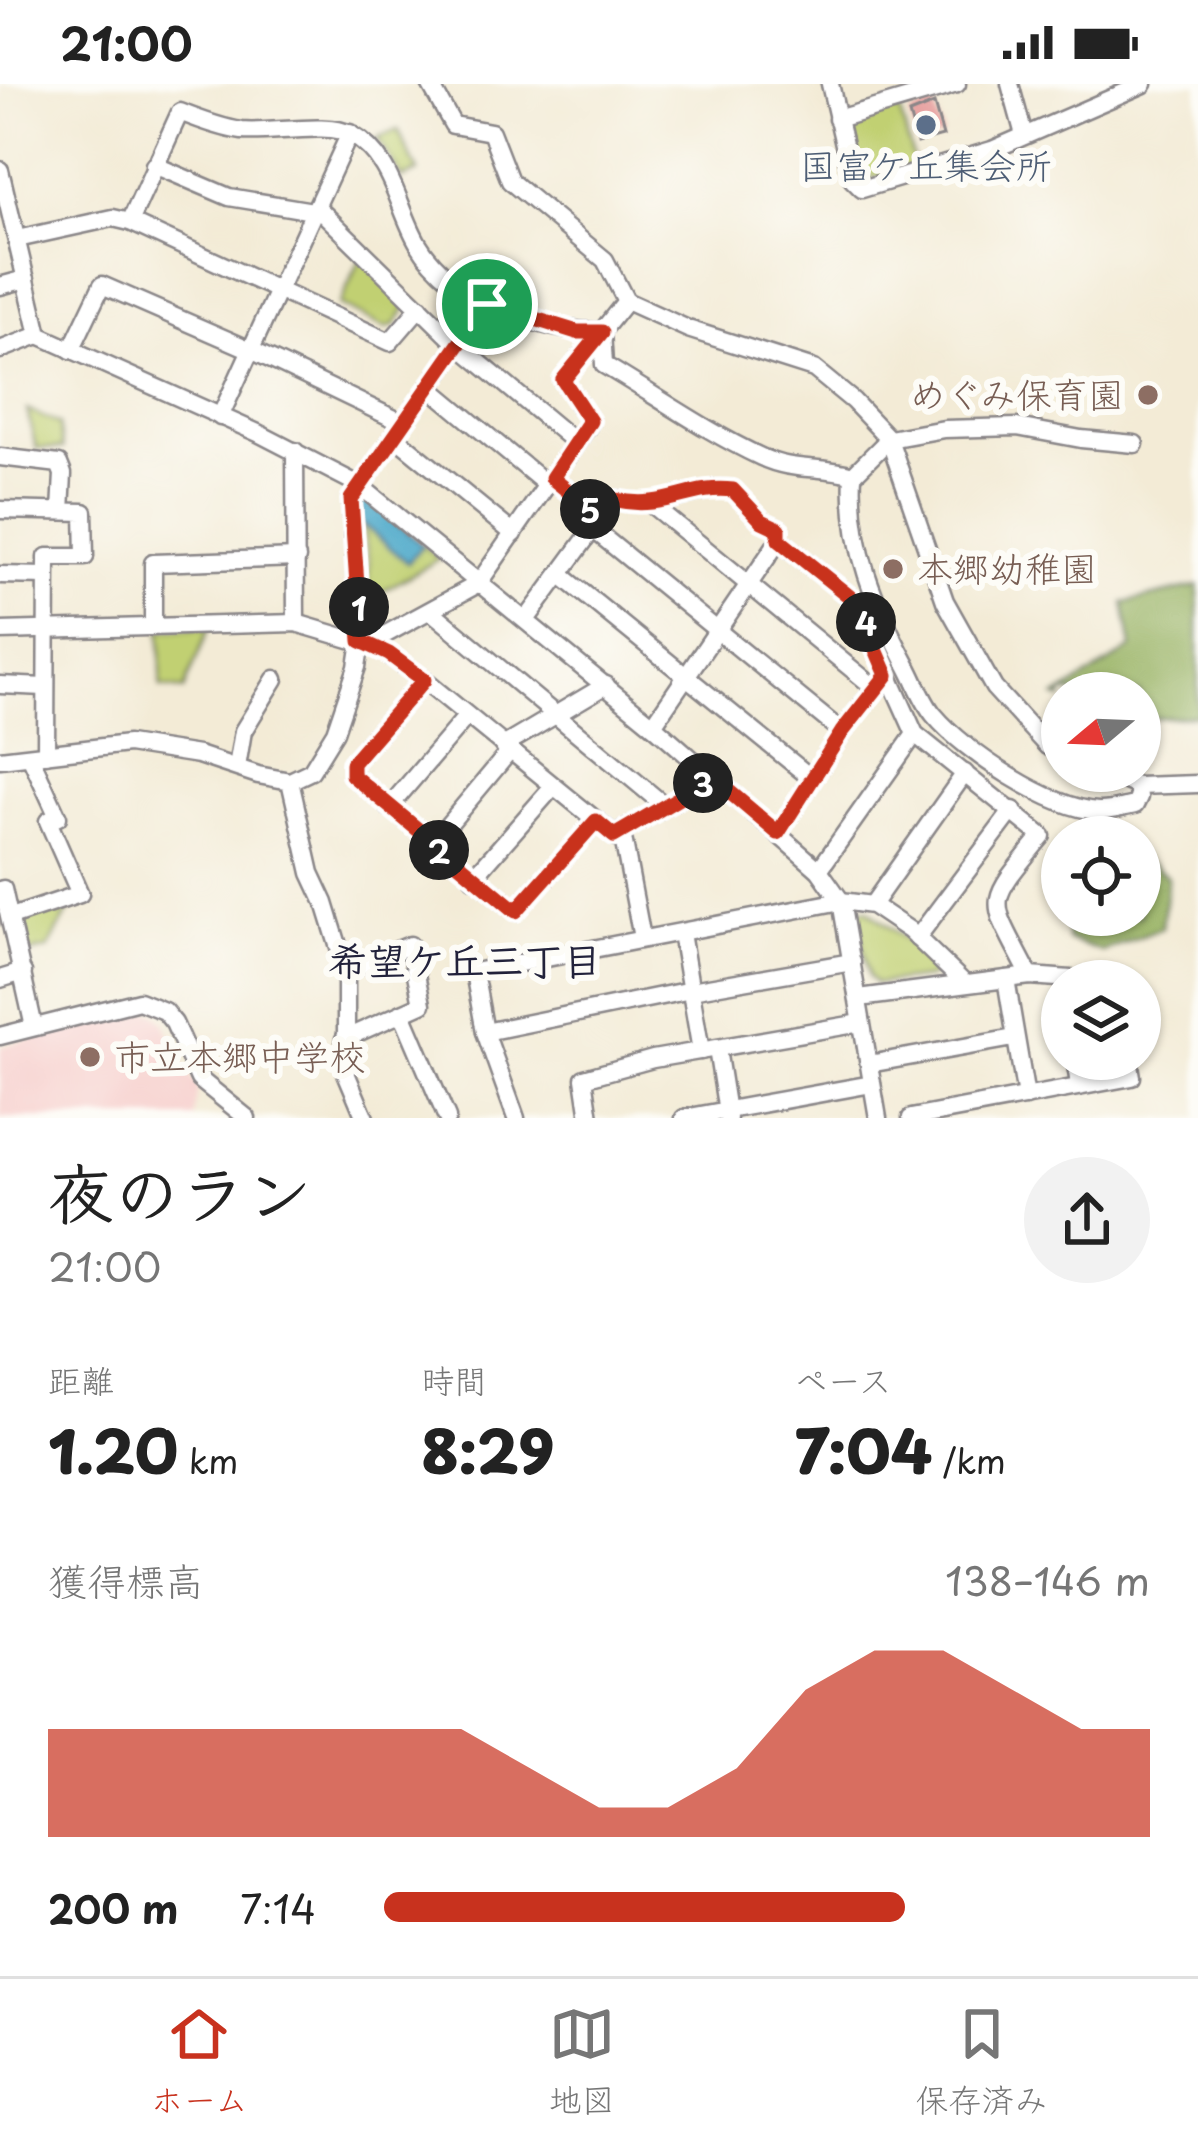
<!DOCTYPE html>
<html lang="ja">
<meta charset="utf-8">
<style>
:root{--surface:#fff;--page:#f2f2f2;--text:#222;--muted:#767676;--line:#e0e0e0;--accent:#c8321e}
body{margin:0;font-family:"Playpen Sans","Klee One",sans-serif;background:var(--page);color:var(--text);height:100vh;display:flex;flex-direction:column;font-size:45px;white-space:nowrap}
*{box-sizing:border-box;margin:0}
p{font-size:39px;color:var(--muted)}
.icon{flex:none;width:66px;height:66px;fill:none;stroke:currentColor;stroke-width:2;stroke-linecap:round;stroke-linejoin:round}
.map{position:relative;height:1034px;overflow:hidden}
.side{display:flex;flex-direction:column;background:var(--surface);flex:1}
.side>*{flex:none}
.needle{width:78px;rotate:251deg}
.fabs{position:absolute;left:1041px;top:588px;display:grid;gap:24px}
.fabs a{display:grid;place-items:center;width:120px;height:120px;border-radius:50%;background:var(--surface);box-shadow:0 3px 9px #0004;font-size:60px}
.pin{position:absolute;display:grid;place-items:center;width:102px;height:102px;color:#fff;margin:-51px;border:6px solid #fff;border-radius:50%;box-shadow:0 3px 12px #0007}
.km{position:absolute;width:60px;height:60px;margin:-30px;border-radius:50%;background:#222;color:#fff;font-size:33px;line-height:60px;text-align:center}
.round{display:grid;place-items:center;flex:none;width:126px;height:126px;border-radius:63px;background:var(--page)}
.summary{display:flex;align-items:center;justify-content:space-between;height:204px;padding:0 48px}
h1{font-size:66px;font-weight:800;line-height:90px}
.stats{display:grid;grid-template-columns:repeat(3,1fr);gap:18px;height:204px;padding:12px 48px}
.stats div{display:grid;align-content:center}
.stats b{font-size:60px;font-weight:800}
.stats small{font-size:33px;font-weight:400}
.stats p{font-size:33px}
.chart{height:336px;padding:24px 48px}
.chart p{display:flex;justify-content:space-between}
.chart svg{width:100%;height:216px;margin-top:12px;fill:var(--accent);opacity:.7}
ul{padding:0 48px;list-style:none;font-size:39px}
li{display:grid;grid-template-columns:192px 144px 1fr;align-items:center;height:90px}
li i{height:30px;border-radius:15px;background:var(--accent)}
.status{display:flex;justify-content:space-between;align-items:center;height:84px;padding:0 60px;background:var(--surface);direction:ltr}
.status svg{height:33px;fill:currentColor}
.menu{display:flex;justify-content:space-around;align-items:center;height:168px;border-top:3px solid var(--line);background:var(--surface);font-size:33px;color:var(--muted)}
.menu a{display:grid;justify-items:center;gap:6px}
.menu .selected{color:var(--accent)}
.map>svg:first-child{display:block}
.built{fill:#f7d0ce}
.green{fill:#c1d072;stroke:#727956;stroke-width:3}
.forest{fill:#98b264;stroke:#5d6a50;stroke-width:3}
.water{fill:#4ba8c9;stroke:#366582;stroke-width:3}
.building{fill:#e69c9b}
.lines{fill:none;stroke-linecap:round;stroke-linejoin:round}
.minor-casing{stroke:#8a8688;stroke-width:21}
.minor{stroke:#fff;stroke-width:16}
.route-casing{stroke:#fff;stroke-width:24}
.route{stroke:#c8321e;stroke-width:15}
.service-dot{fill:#5c6f8a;stroke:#fdfcf7;stroke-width:4.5}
.education-dot{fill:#8d6e63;stroke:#fdfcf7;stroke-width:4.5}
.labels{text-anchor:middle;stroke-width:12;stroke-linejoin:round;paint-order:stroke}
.service-label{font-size:36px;fill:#4e5e75;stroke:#fdfcf7}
.education-label{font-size:36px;fill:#785e54;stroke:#fdfcf7;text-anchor:start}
.neighbourhood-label{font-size:39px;font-weight:bold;fill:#22223b;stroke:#fdfcf7}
</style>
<div class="status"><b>21:00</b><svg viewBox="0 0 49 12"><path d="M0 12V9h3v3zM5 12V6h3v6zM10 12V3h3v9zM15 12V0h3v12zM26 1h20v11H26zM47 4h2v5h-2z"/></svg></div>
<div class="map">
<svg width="1198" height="1034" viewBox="0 0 1198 1034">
<rect width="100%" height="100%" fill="#fdfcf7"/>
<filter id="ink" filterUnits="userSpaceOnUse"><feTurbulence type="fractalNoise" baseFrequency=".00833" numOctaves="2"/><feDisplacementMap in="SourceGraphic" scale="24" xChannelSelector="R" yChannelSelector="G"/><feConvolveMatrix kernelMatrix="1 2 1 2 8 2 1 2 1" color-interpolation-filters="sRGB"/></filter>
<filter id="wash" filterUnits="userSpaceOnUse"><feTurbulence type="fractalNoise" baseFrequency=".004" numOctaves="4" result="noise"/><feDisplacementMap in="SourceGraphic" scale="48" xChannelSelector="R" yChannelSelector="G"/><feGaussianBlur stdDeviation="2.7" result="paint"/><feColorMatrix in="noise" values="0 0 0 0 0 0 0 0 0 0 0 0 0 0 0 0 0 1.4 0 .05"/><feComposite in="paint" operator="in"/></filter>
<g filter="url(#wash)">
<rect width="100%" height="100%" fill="#f3ebd6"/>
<polygon class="built" points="138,924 155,929 165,939 184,984 198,1003 194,1034 0,1034 0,963"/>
<g class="green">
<path d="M899,24L915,82L873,94C855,87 855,61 851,43L853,37Z"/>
<polygon points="398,46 418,88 402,94 377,55"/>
<polygon points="364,168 409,219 395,241 386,244 339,221"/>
<polygon points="27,326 59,340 63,365 36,364"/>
<polygon points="363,409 439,475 367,516 369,479 358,419"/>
<polygon points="209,544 184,606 161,603 161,546"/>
<polygon points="77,812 48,865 28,870 18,836"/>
<polygon points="867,825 934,878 935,889 927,894 876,900 869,893 857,834 859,826"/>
</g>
<g class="forest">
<polygon points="1198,502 1198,631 1140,635 1140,609 1062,609 1062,615 1056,613 1132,564 1124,519"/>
<polygon points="1140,771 1168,793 1162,844 1102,868 1068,856 1065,831 1140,831"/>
</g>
<polygon class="water" points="363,410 422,461 408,479 360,438 359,419"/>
<g id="blocks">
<polygon class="building" points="934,20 943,52 917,59 909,30"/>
</g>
</g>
<g filter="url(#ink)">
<use href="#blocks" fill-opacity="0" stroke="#8a8688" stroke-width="3"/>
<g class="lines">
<g class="minor-casing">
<g id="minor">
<polyline points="430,0 453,41 491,48 510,97 605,176 626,217 688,245 814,285 853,317 889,355 945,517 994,604 1047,662 1062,669"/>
<polyline points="830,0 852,95 862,105 992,66 1144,0"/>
<polyline points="1010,0 1024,51"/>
<polyline points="837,35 957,0"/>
<polyline points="154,81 229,113 313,127"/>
<polyline points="0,86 39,251 258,349 359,401 653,641 819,786 841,817 878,1034"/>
<polyline points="317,123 457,260 576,359"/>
<path d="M130,138L180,28C200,36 221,44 242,47C271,50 329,37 352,51C393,74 397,123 418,159C451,215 540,250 602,247"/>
<polyline points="17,155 113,134 130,138 390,258 420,223"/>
<polyline points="0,202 26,195"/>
<path d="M602,247L604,281C655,311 707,348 761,373C792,388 822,381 853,391"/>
<polyline points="0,266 39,251"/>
<polyline points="71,266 102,201 251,266 403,339"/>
<polyline points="429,303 547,401"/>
<polyline points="220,333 350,49"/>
<polyline points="395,353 514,450"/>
<path d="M1135,360L1081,355L1017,343L944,345L889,355L853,391C849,462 875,521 908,583C916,598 923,618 934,631C966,669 1050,724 1098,727C1110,728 1123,723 1135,721L1139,713L1137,702L1198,700"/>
<polyline points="295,367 296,539"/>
<polyline points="0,373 59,380 63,390 61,427"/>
<polyline points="552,394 596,430"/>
<polyline points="652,421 875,604"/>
<polyline points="0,426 84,428 85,473 47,473 46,670"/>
<polyline points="593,445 842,648"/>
<polyline points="0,491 46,492"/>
<polyline points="561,491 811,694"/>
<polyline points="431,527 665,722"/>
<path d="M526,536L593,445L596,430L616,416C666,427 689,401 733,406L762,437L779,445V456L855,517L915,650L1042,752C983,824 989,811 1030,892"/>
<polyline points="153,540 153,479 297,474"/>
<polyline points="0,547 296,539 380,564 424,596 624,759 642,854"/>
<polyline points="362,557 377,555 478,500 588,342 590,337 563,296 626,217"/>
<polyline points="424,596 352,679 352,691 516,827 596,737"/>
<polyline points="0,601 45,603"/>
<polyline points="653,641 779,456"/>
<polyline points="503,662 606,601"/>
<polyline points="0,675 128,660 198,671 258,691 290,697 311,687 335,648 357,583 361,557 351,415 487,220"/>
<polyline points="237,683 243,647 275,595"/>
<polyline points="1103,687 1137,702"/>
<polyline points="290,697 311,789 325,819 346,887 346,989 365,1034"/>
<polyline points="389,723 466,633"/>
<polyline points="778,749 842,648 882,596"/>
<polyline points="614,752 713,694"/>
<polyline points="432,760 509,668"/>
<polyline points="819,786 915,650"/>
<polyline points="473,794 552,704"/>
<polyline points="0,806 3,805 34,943"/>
<polyline points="872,821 965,689"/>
<polyline points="11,833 80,810 48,737 58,733 31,674"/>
<polyline points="681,849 701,967"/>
<polyline points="917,854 1013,726"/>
<polyline points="0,895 23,888"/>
<polyline points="1006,895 1026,1013"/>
<polyline points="859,914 1030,892 1098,897"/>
<polyline points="402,929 447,1034"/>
<polyline points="485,948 691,906 852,878"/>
<polyline points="0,952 139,917 164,927 174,939 199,995 247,1034"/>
<polyline points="344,955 422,920 410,861 346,887"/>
<polyline points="717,965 728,1034"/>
<polyline points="1075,975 1079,1001"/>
<polyline points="869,980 1014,954"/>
<polyline points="516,1034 485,948 474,888 841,817 872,821 909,846 963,898"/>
<polyline points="590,1034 584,994 653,975 861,939"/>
<polyline points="684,1034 872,1000"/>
<polyline points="911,1034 1132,993 1129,975"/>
</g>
</g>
<use href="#minor" class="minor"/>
</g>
</g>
<g class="lines" filter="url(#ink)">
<g class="route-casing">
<path id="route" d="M487,220L577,248H602L563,296L590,337L552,394L596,430L616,416C666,427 690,400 733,406L762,437L779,445V456L855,517L887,591L842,648L778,749L713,694L614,752L596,737L516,827L352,691V679L424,596L389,570L361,557L351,415Z"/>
</g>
<use href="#route" class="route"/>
</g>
<circle class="service-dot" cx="926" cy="41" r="12"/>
<g class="education-dot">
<circle cx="1148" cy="311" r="12"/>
<circle cx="893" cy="485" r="12"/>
<circle cx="90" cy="973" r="12"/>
</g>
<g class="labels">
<g class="service-label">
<text x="926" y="95">国富ケ丘集会所</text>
</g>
<g class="education-label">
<text x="1124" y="324" text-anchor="end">めぐみ保育園</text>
<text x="917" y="498">本郷幼稚園</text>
<text x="114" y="986">市立本郷中学校</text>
</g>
<g class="neighbourhood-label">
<text x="465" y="891">希望ケ丘三丁目</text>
</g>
</g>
</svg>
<div class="fabs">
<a><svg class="needle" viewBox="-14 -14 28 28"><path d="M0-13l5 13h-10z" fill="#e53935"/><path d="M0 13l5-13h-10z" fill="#767676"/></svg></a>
<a><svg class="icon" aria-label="locate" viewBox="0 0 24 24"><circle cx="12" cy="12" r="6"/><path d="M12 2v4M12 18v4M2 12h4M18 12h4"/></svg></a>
<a><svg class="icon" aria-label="layers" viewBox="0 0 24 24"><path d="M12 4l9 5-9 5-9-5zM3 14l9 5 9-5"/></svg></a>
</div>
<div class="pin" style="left:487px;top:220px;background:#1e9e55"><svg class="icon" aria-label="arrive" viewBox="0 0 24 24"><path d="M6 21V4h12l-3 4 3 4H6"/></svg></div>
<b class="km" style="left:359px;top:523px">1</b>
<b class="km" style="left:439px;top:766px">2</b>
<b class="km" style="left:703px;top:699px">3</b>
<b class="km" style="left:866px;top:538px">4</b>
<b class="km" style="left:590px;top:425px">5</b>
</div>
<section class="side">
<div class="summary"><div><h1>夜のラン</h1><p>21:00</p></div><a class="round"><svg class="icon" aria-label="share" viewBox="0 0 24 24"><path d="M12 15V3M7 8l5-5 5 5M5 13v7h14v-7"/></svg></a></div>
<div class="stats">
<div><p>距離</p><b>1.20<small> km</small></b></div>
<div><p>時間</p><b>8:29</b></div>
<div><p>ペース</p><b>7:04<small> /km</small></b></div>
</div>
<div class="chart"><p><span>獲得標高</span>138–146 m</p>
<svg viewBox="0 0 160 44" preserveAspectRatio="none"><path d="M0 44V22L10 22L20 22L30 22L40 22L50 22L60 22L70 30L80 38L90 38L100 30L110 14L120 6L130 6L140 14L150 22L160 22V44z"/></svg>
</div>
<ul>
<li><b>200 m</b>7:14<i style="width:68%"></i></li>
</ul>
</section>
<nav class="menu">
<a class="selected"><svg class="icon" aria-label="home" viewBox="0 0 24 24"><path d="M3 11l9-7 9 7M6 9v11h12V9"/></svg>ホーム</a>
<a><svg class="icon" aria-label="map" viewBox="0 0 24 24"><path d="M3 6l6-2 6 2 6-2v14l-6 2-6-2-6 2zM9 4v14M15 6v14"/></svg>地図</a>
<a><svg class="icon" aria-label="saved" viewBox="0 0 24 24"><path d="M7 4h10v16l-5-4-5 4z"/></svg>保存済み</a>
</nav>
